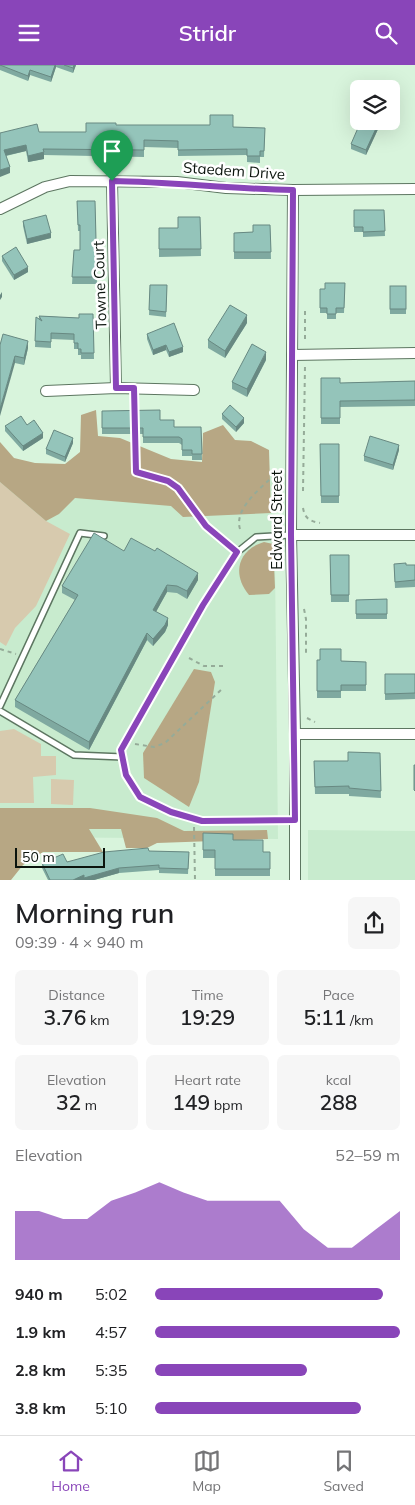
<!DOCTYPE html>
<meta charset="utf-8">
<style>
:root{--surface:#fff;--page:#f6f6f6;--text:#202124;--muted:#757577;--line:#e0e0e0;--accent:#8945b9}
body{margin:0;font-family:Mulish,sans-serif;background:var(--page);color:var(--text);height:100vh;display:flex;flex-direction:column;font-size:19px;white-space:nowrap}
*{box-sizing:border-box;margin:0}
p{font-size:16px;color:var(--muted)}
.icon{flex:none;width:28px;height:28px;fill:none;stroke:currentColor;stroke-width:2;stroke-linecap:round;stroke-linejoin:round}
.map{position:relative;height:815px;overflow:hidden}
.panel{display:flex;flex-direction:column;background:var(--surface);flex:1}
.panel>*{flex:none}
.controls{position:absolute;left:350px;top:15px;display:grid;gap:10px}
.controls a{display:grid;place-items:center;width:50px;height:50px;border-radius:8px;background:var(--surface);box-shadow:0 5px 20px #0002;font-size:25px}
.scale{position:absolute;left:15px;bottom:12px;width:90px;box-sizing:border-box;padding-left:5px;border:2px solid #0b140d;border-top:0;font-size:14px;line-height:18px;white-space:nowrap;color:#0b140d;-webkit-text-stroke:4px #fff;paint-order:stroke}
.pin{position:absolute;display:grid;place-items:center;width:42px;height:42px;color:#fff;margin:-51px -21px;border-radius:50% 50% 50% 0;rotate:-45deg;box-shadow:0 0 5px #0007}
.pin .icon{rotate:45deg}
.round{display:grid;place-items:center;flex:none;width:52px;height:52px;border-radius:8px;background:var(--page)}
.summary{display:flex;align-items:center;justify-content:space-between;height:85px;padding:0 15px}
h1{font-size:28px;font-weight:600;line-height:38px}
.metrics{display:grid;grid-template-columns:repeat(3,1fr);gap:8px;height:85px;padding:5px 15px}
.metrics div{display:grid;align-content:center;border-radius:8px;background:var(--page);text-align:center}
.metrics b{font-size:21px;font-weight:600}
.metrics small{font-size:14px;font-weight:400}
.metrics p{font-size:14px}
.chart{height:140px;padding:10px 15px}
.chart p{display:flex;justify-content:space-between}
.chart svg{width:100%;height:90px;margin-top:5px;fill:var(--accent);opacity:.7}
ul{padding:0 15px;list-style:none;font-size:16px}
li{display:grid;grid-template-columns:80px 60px 1fr;align-items:center;height:38px}
li i{height:12px;border-radius:6px;background:var(--accent)}
header{display:flex;justify-content:space-between;align-items:center;height:65px;padding:0 15px;background:var(--accent);color:#fff;font-size:22px;font-weight:600}
.tabs{display:flex;justify-content:space-around;align-items:center;height:70px;border-top:1px solid var(--line);background:var(--surface);font-size:14px;color:var(--muted)}
.tabs a{display:grid;justify-items:center;gap:2px}
.tabs .current{color:var(--accent)}
.map>svg:first-child{display:block}
.built{fill:#c8ebce}
.green{fill:#d7caae}
.forest{fill:#b7a784}
.lines{fill:none;stroke-linecap:round;stroke-linejoin:round}
.lane-casing{stroke:#5d7661;stroke-width:8}
.street-casing{stroke:#5d7661;stroke-width:12}
.path{stroke:#95ab98;stroke-width:2;stroke-dasharray:4 4;stroke-linecap:butt}
.lane{stroke:#fff;stroke-width:5}
.street{stroke:#fff;stroke-width:10}
.wall{fill:#7fa9a0}
.shaded-wall{fill:#688982}
.building{fill:#94c4ba;stroke:#688982}
.route-casing{stroke:#fff;stroke-width:10}
.route{stroke:#8945b9;stroke-width:6}
.labels{text-anchor:middle;stroke-width:5;stroke-linejoin:round;paint-order:stroke}
.street-label{font-size:15px;fill:#0b140d;stroke:#fff}
</style>
<header><svg class="icon" aria-label="menu" viewBox="0 0 24 24"><path d="M4 6h16M4 12h16M4 18h16"/></svg>Stridr<svg class="icon" aria-label="search" viewBox="0 0 24 24"><circle cx="10" cy="10" r="6"/><path d="M15 15l6 6"/></svg></header>
<div class="map">
<svg width="415" height="815" viewBox="0 0 415 815">
<rect width="100%" height="100%" fill="#d8f4dc"/>
<g class="built">
<polygon points="0,401 274,406 278,774 0,772"/>
<polygon points="308,765 415,766 415,815 308,815"/>
</g>
<g class="green">
<polygon points="0,417 46,456 70,469 36,541 15,563 6,581 0,577"/>
<polygon points="14,664 41,679 41,691 56,691 56,710 33,712 34,738 0,738 0,666"/>
<polygon points="51,714 74,715 73,740 51,739"/>
</g>
<g class="forest">
<polygon points="96,345 98,371 120,373 171,394 202,397 203,368 223,360 235,375 251,376 269,385 271,448 183,452 171,441 75,433 59,449 46,456 0,417 0,377 14,393 35,398 65,399 80,387 81,350"/>
<path d="M264,477L273,479L275,523L269,529L249,530C232,510 237,485 264,477Z"/>
<polygon points="194,604 211,607 215,617 199,717 189,742 144,713 143,688"/>
<polygon points="0,743 90,743 157,753 184,766 267,765 268,774 157,778 147,783 126,783 121,764 89,764 103,787 43,787 23,800 11,815 0,815"/>
</g>
<g class="lines">
<g class="lane-casing">
<g id="lane">
<polyline points="291,470 256,472 235,489 203,540 121,685 126,710 140,732 171,747 203,756 295,755"/>
<polyline points="0,641 80,468 104,471"/>
<polyline points="0,646 74,690 123,692"/>
</g>
</g>
<g class="street-casing">
<g id="street">
<polyline points="112,116 116,323"/>
<polyline points="293,125 291,470 295,669 295,815"/>
<polyline points="0,144 45,122 70,116 177,117 226,123 293,125 415,124"/>
<polyline points="292,290 415,288"/>
<polyline points="46,326 116,323 194,325"/>
<polyline points="291,470 415,470"/>
<polyline points="295,669 415,669"/>
</g>
</g>
<g class="path">
<polyline points="305,246 305,278"/>
<polyline points="135,335 135,348"/>
<polyline points="135,368 136,407 168,416 178,423 206,461 231,483"/>
<polyline points="303,426 305,301"/>
<path d="M303,443C305,454 310,456 320,458"/>
<path d="M240,464C233,442 266,419 280,405"/>
<polyline points="304,544 306,554 306,591"/>
<polyline points="0,584 16,589"/>
<polyline points="189,593 204,601 223,601"/>
<polyline points="307,653 315,657"/>
<polyline points="135,679 154,682 165,678 223,623"/>
<polyline points="194,762 195,815"/>
</g>
<use href="#lane" class="lane"/>
<use href="#street" class="street"/>
</g>
<g class="wall">
<polygon points="0,0 76,0 73,8 56,2 51,17 30,10 28,16 0,5"/>
<polygon points="116,60 233,62 265,63 264,92 260,92 260,98 247,97 247,90 178,91 178,83 144,82 144,92 44,90 44,94 28,97 26,86 6,91 10,108 0,68 86,67"/>
<polygon points="379,62 366,90 351,84 351,79"/>
<polygon points="77,136 95,136 97,219 72,219 74,185 80,185 80,166 78,166"/>
<polygon points="354,145 384,145 385,171 363,172 363,167 354,167"/>
<polygon points="200,152 201,191 159,192 159,163 178,163"/>
<polygon points="23,156 51,173 27,179 23,161"/>
<polygon points="270,160 271,194 234,194 234,168 253,167"/>
<polygon points="2,191 28,207 14,215 2,196"/>
<polygon points="345,218 344,248 336,248 336,254 327,254 327,248 320,248 320,224 325,224"/>
<polygon points="150,220 167,220 166,252 149,250"/>
<rect x="390" y="221" width="16" height="28"/>
<polygon points="93,249 94,294 81,294 81,290 78,290 78,284 74,284 74,275 51,274 51,283 35,282 36,252 39,254 39,251 79,253"/>
<polygon points="247,258 225,293 208,283 208,275"/>
<polygon points="147,269 183,287 169,292 166,285 153,290 147,274"/>
<polygon points="0,280 28,283 24,300 15,298"/>
<polygon points="266,295 247,332 232,324 232,317"/>
<polygon points="321,313 340,318 415,316 415,341 340,342 340,359 321,359"/>
<polygon points="102,346 160,355 174,362 201,362 202,395 192,395 192,391 182,391 182,380 179,378 143,378 143,369 102,369"/>
<polygon points="222,349 244,358 236,367 222,354"/>
<polygon points="27,360 43,373 23,386 5,366 5,361"/>
<polygon points="73,378 65,397 46,389 46,384"/>
<polygon points="320,379 339,431 339,438 321,438"/>
<polygon points="399,385 393,405 364,396 364,391"/>
<polygon points="124,486 198,515 187,534 177,528 167,527 156,547 168,560 165,567 153,581 147,575 89,685 15,642 15,635 75,535 62,528 62,521"/>
<polygon points="330,490 349,490 349,537 331,537"/>
<polygon points="394,499 406,500 415,500 415,522 395,523"/>
<polygon points="387,534 387,554 356,554 356,535"/>
<polygon points="317,595 366,597 366,626 341,626 341,633 317,633"/>
<polygon points="385,609 415,609 415,634 385,635"/>
<polygon points="380,688 381,733 349,731 349,729 315,729 314,696 348,696"/>
<polygon points="203,768 233,775 263,787 270,787 270,811 215,811 215,793 203,793"/>
<polygon points="149,786 189,787 188,809 159,808 159,805 119,808 94,815 48,815 42,803 42,798 67,797"/>
</g>
<g class="shaded-wall">
<polygon points="55,0 56,0 56,2 51,17 51,12"/>
<polygon points="74,0 76,0 73,8 73,3"/>
<polygon points="30,5 30,10 28,16 28,11"/>
<polygon points="379,57 379,62 366,90 366,85"/>
<polygon points="26,80 26,86 4,91 4,85"/>
<polygon points="44,87 44,94 28,97 28,91"/>
<polygon points="10,102 10,108 0,112 0,105"/>
<polygon points="51,168 51,173 27,179 27,174"/>
<polygon points="28,202 28,207 14,215 14,210"/>
<polygon points="2,227 2,232 0,235 0,230"/>
<polygon points="247,250 247,258 225,293 225,286"/>
<polygon points="28,276 28,283 24,300 24,293"/>
<polygon points="166,280 166,285 153,290 153,285"/>
<polygon points="183,282 183,287 169,292 169,287"/>
<polygon points="266,287 266,295 247,332 247,324"/>
<polygon points="15,291 15,298 0,351 0,344"/>
<polygon points="244,353 244,358 236,367 236,362"/>
<polygon points="43,368 43,373 23,386 23,381"/>
<polygon points="73,373 73,378 65,397 65,392"/>
<polygon points="399,380 399,385 393,405 393,400"/>
<polygon points="198,508 198,515 187,534 187,526"/>
<polygon points="167,520 167,527 153,552 153,545"/>
<polygon points="168,553 168,560 165,567 153,581 153,574"/>
<polygon points="147,568 147,575 89,685 89,677"/>
<polygon points="119,803 119,808 94,815 84,815 84,813"/>
<polygon points="84,810 84,815 73,815"/>
</g>
<g class="building">
<polygon points="0,0 55,0 51,12 30,5 28,11"/>
<polygon points="64,0 74,0 73,3"/>
<polygon points="210,50 233,50 233,62 265,63 264,86 260,86 260,91 247,91 247,84 178,85 178,76 144,75 144,85 43,84 44,87 28,91 26,80 4,85 10,102 0,105 0,68 37,59 39,67 86,67 86,58 116,58 116,60 210,60"/>
<polygon points="361,56 377,56 379,57 366,85 351,79"/>
<polygon points="77,136 95,136 97,212 72,212 74,185 80,185 80,160 78,160"/>
<polygon points="354,145 384,145 385,166 363,167 363,162 354,162"/>
<polygon points="46,150 51,168 27,174 23,156"/>
<polygon points="178,152 200,152 201,184 159,184 159,163 178,163"/>
<polygon points="253,160 270,160 271,187 234,187 234,168 253,167"/>
<polygon points="16,182 28,202 14,210 2,191"/>
<polygon points="325,218 345,218 344,243 336,243 336,249 327,249 327,243 320,243 320,224 325,224"/>
<polygon points="150,220 167,220 166,247 149,245"/>
<rect x="390" y="221" width="16" height="23"/>
<polygon points="230,240 247,250 225,286 208,275"/>
<polygon points="79,249 93,249 94,288 81,288 81,284 78,284 78,278 74,278 74,269 51,268 51,277 35,276 36,252 42,256 39,251 79,253"/>
<polygon points="174,258 183,282 169,287 166,280 153,285 147,269"/>
<polygon points="3,269 28,276 24,293 15,291 0,344 0,280"/>
<polygon points="252,279 266,287 247,324 232,317"/>
<polygon points="321,313 340,313 340,318 415,316 415,335 340,336 340,353 321,353"/>
<polygon points="230,340 244,353 236,362 222,349"/>
<polygon points="160,345 160,355 174,355 174,362 201,362 202,389 192,389 192,385 182,385 182,374 179,372 143,372 143,363 102,363 102,346"/>
<polygon points="21,351 27,360 34,355 43,368 23,381 5,361"/>
<polygon points="54,365 73,373 65,392 46,384"/>
<polygon points="370,371 399,380 393,400 364,391"/>
<polygon points="320,379 339,379 339,431 321,431"/>
<polygon points="94,468 124,486 131,473 155,486 157,483 198,508 187,526 177,521 167,520 153,545 168,553 165,560 153,574 147,568 89,677 15,635 78,530 62,521"/>
<polygon points="330,490 349,490 349,530 331,530"/>
<polygon points="406,498 406,500 415,500 415,515 395,517 394,499"/>
<polygon points="387,534 387,549 356,549 356,535"/>
<polygon points="320,584 341,584 341,596 366,597 366,620 341,620 341,626 317,626 317,595 320,595"/>
<polygon points="385,609 415,609 415,628 385,629"/>
<polygon points="348,687 380,688 381,726 349,723 349,721 315,722 314,696 348,696"/>
<polygon points="414,700 415,700 415,726 414,725"/>
<polygon points="203,768 233,769 233,775 263,775 263,787 270,787 270,804 215,804 215,785 203,785"/>
<polygon points="148,783 149,786 189,787 188,804 159,803 159,800 119,803 84,813 84,810 73,815 50,815 42,798 63,789 67,797 104,787"/>
</g>
<g class="lines">
<g class="route-casing">
<path id="route" d="M112,116C173,117 232,124 293,125L291,470L295,755L202,756L171,747L140,732L126,710L121,685L203,540L237,487L206,461L178,423L168,416L136,407L134,323H116Z"/>
</g>
<use href="#route" class="route"/>
</g>
<g class="labels">
<g class="street-label">
<text transform="translate(234 106) rotate(4)" y="5">Staedem Drive</text>
<text transform="translate(100 220) rotate(-92)" y="5">Towne Court</text>
<text transform="translate(277 455) rotate(-90)" y="5">Edward Street</text>
</g>
</g>
</svg>
<div class="controls">
<a><svg class="icon" aria-label="layers" viewBox="0 0 24 24"><path d="M12 4l9 5-9 5-9-5zM3 14l9 5 9-5"/></svg></a>
</div>
<div class="scale">50 m</div>
<div class="pin" style="left:112px;top:116px;background:#1e9e55"><svg class="icon" aria-label="arrive" viewBox="0 0 24 24"><path d="M6 21V4h12l-3 4 3 4H6"/></svg></div>
</div>
<section class="panel">
<div class="summary"><div><h1>Morning run</h1><p>09:39 · 4 × 940 m</p></div><a class="round"><svg class="icon" aria-label="share" viewBox="0 0 24 24"><path d="M12 15V3M7 8l5-5 5 5M5 13v7h14v-7"/></svg></a></div>
<div class="metrics">
<div><p>Distance</p><b>3.76<small> km</small></b></div>
<div><p>Time</p><b>19:29</b></div>
<div><p>Pace</p><b>5:11<small> /km</small></b></div>
</div>
<div class="metrics">
<div><p>Elevation</p><b>32<small> m</small></b></div>
<div><p>Heart rate</p><b>149<small> bpm</small></b></div>
<div><p>kcal</p><b>288</b></div>
</div>
<div class="chart"><p><span>Elevation</span>52–59 m</p>
<svg viewBox="0 0 160 44" preserveAspectRatio="none"><path d="M0 44V20L10 20L20 24L30 24L40 15L50 11L60 6L70 11L80 15L90 15L100 15L110 15L120 29L130 38L140 38L150 29L160 20V44z"/></svg>
</div>
<ul>
<li><b>940 m</b>5:02<i style="width:93%"></i></li>
<li><b>1.9 km</b>4:57<i style="width:100%"></i></li>
<li><b>2.8 km</b>5:35<i style="width:62%"></i></li>
<li><b>3.8 km</b>5:10<i style="width:84%"></i></li>
</ul>
</section>
<nav class="tabs">
<a class="current"><svg class="icon" aria-label="home" viewBox="0 0 24 24"><path d="M3 11l9-7 9 7M6 9v11h12V9"/></svg>Home</a>
<a><svg class="icon" aria-label="map" viewBox="0 0 24 24"><path d="M3 6l6-2 6 2 6-2v14l-6 2-6-2-6 2zM9 4v14M15 6v14"/></svg>Map</a>
<a><svg class="icon" aria-label="saved" viewBox="0 0 24 24"><path d="M7 4h10v16l-5-4-5 4z"/></svg>Saved</a>
</nav>
